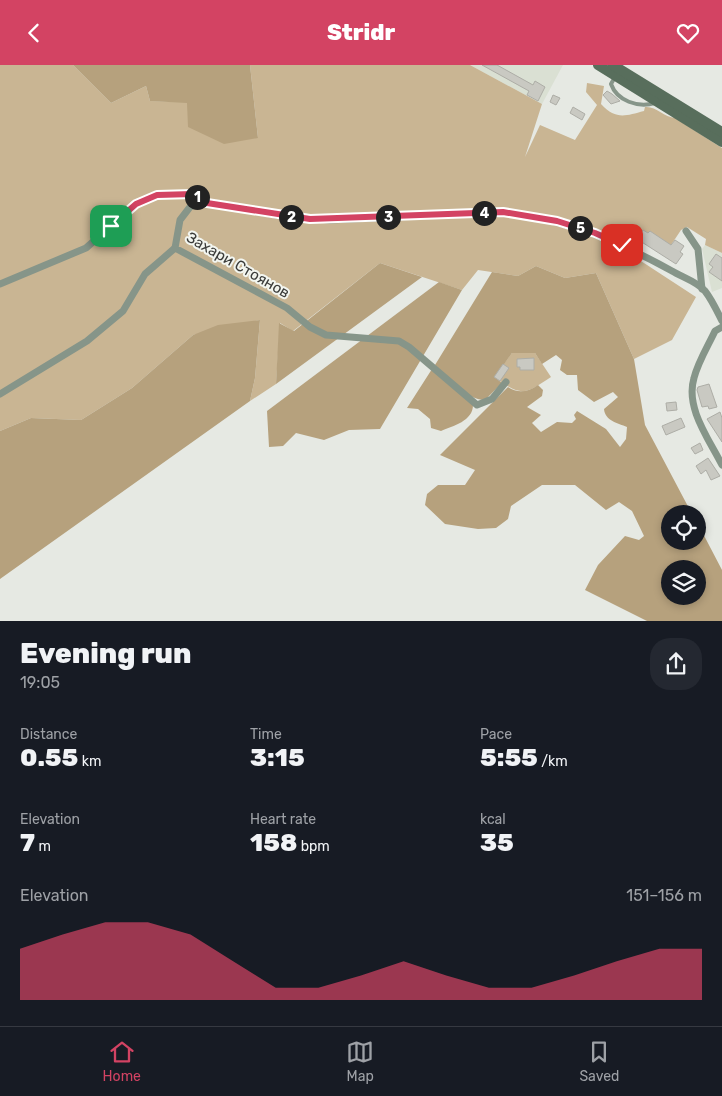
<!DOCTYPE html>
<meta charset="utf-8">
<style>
:root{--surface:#171b24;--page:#242831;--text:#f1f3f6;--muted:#9ea1a6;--line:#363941;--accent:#d34363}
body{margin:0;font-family:Rubik,sans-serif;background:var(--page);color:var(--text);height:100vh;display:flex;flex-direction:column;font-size:19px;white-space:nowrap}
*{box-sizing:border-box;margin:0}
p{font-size:16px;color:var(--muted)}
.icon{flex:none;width:28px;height:28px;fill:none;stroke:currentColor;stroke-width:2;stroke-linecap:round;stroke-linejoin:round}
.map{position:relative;height:556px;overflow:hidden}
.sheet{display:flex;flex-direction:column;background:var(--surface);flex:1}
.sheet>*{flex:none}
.tools{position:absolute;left:661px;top:440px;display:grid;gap:10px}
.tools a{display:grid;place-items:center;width:45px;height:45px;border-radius:50%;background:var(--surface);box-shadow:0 2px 8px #0003;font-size:25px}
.pin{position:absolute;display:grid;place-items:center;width:42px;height:42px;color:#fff;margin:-21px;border-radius:10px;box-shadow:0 2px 8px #0006}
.km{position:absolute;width:25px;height:25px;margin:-12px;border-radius:50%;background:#222;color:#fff;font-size:14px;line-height:25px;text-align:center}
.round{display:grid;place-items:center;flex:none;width:52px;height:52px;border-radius:20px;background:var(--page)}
.overview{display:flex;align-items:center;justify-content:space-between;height:85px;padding:0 20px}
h1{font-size:28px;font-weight:800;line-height:38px}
.metrics{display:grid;grid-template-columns:repeat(3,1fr);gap:8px;height:85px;padding:5px 20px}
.metrics div{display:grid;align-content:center}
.metrics b{font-size:25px;font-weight:800}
.metrics small{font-size:14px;font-weight:400}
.metrics p{font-size:14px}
.chart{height:140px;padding:10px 20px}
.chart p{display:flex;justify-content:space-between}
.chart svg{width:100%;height:90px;margin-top:5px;fill:var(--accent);opacity:.7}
header{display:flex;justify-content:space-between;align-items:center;height:65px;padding:0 20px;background:var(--accent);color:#fff;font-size:22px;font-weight:800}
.dock{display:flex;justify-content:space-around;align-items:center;height:70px;border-top:1px solid var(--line);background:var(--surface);font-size:14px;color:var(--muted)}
.dock a{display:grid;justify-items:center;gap:2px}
.dock .selected{color:var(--accent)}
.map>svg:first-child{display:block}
.built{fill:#dae0d3}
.green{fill:#c9b593}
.forest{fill:#b6a17d;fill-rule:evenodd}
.building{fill:#c9c9c2;stroke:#adada6}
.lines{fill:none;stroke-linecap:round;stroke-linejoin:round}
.service{stroke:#869589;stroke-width:4}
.minor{stroke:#869589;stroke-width:7}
.secondary{stroke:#586e5c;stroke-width:10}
.route-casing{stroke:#fff;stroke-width:10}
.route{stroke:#d34363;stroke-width:6}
.labels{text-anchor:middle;stroke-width:4;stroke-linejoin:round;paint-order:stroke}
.street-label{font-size:15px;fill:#3b3c3a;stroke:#f3f6f0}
</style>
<header><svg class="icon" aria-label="back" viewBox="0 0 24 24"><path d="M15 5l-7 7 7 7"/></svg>Stridr<svg class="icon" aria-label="heart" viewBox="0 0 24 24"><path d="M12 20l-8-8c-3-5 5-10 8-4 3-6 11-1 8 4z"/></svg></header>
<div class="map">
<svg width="722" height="556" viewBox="0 0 722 556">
<rect width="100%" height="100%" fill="#e6e9e3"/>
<g class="built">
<polygon points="470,0 563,0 542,39"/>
<polygon points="705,180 722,188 722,223 712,227 702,184"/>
</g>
<g class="green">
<path d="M0,0H73L111,38L146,21L150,36L187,37L258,73L250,0H470L542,39L525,92L540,60L575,75L597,40L586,27L587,18L604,21L601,39C616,55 625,51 644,46L645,42C656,41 664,52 675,53L722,83V188L705,180L706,174L687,162L681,165L671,180C657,173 645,167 631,166L624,175L572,158L621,183L696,232L672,275L634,294L596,208L565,213L536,201L518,211L478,205L462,225L380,198L293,266L280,258L276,319L250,336L255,313L260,255L193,270L132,323L81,355L31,353L0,366Z"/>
<path d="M512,288H535L551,312C524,330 522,332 494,312Z"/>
</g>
<g class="forest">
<polygon points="73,0 250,0 258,73 224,79 188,62 187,38 150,36 146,21 111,38"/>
<polygon points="380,198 422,212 276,319 279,258 294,266"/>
<path d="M536,201L565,213L596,208L634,294L645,360L692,449H670V476H698V459L722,505V556H647L585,525L598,500L625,471L639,475L644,471L632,446L619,437L606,445L575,420H542L511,441L508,454L496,463L478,464L445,459L425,440L427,429L438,420H465L475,405L440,390L508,322C518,329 528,327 538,320L543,325L542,331L527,342L541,350L532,358L541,367L557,357L572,358L576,354L574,350L577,346L606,364L620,382L626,374L627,362C618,358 605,356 604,344L618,332L613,327L594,337L578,325L577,310H567L560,305L562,295L556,290L542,299L535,288H512L495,312L502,318L485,335C466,335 448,312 435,300L492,207L518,211ZM670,504H698V531H670Z"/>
<polygon points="439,217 462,225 380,364 349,365 324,375 296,368 283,381 269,382 267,346"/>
<polygon points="260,255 255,313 250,336 0,514 0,366 31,353 81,355 132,323 193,270 218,260"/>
<path d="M432,304L473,340C473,356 453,361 441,366L431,363L430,354L418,344L407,343Z"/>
</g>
<g class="building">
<polygon points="482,0 497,0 533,20 535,16 545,22 538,36 527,30 529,26"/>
<polygon points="607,26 612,29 620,36 611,39 603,30"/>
<polygon points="553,30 560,33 556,40 550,37"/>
<polygon points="573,42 585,49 582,55 570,48"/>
<polygon points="643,165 648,168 650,166 671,180 675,175 684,181 680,187 683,189 676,199 637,174"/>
<polygon points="716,189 722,193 722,216 709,207 713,202 709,199"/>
<polygon points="534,293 534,305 520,305 520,302 517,302 517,294"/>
<polygon points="503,299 509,303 500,316 494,312"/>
<polygon points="709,319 717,342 709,344 708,341 702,342 697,325 698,322"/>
<polygon points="676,337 677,345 667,346 666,338"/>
<polygon points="720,347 722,353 722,377 707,354"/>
<polygon points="681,353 685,362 666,370 662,361"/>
<polygon points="700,378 703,385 695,389 691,383"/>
<polygon points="708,393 720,411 711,415 706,405 701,409 696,401"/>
</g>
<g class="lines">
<path class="service" d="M615,12L611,19C617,36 638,43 655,38"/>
<g class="minor">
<polyline points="686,166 698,184 702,224"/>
<polyline points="0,219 86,183 136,139 157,130 193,129 207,138"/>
<path d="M722,262L715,266C708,281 698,297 694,313C685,343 709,374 722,400"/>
<path d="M506,317L492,334L477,340L409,282L399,276L326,270L310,262L287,243L175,183L180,155L190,142L202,138L218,139L281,151L330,155L503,147C567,155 616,175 672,206C682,212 698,217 705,226C712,235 717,246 722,256"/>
<polyline points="0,329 87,276 123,246 145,209 175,183"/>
</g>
<g class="secondary">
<polyline points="598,0 722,77"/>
<polyline points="613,0 722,67"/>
</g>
</g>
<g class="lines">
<g class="route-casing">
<polyline id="route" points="111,161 136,139 157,130 193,129 207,138 310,154 503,147 557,156 595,168 622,180"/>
</g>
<use href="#route" class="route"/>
</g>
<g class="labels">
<g class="street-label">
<text transform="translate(238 200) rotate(30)" y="5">Захари Стоянов</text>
</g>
</g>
</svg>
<div class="tools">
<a><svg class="icon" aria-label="locate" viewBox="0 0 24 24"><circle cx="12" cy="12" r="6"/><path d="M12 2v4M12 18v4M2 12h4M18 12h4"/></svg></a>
<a><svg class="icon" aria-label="layers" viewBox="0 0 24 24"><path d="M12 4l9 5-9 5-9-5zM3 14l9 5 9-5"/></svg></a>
</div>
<div class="pin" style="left:111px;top:161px;background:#1e9e55"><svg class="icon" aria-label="arrive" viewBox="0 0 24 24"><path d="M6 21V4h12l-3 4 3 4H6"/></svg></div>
<div class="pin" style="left:622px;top:180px;background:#d93025"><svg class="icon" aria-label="check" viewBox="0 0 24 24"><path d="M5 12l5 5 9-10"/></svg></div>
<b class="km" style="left:197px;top:132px">1</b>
<b class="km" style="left:291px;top:152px">2</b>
<b class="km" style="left:388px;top:152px">3</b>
<b class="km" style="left:484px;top:148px">4</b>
<b class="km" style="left:580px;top:163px">5</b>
</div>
<section class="sheet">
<div class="overview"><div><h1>Evening run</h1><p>19:05</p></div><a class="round"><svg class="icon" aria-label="share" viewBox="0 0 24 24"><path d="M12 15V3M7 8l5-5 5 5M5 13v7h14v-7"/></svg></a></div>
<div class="metrics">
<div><p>Distance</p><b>0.55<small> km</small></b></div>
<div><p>Time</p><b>3:15</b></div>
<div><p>Pace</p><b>5:55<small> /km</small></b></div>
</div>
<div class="metrics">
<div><p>Elevation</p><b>7<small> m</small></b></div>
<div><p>Heart rate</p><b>158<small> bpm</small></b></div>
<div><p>kcal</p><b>35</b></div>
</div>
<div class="chart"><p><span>Elevation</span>151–156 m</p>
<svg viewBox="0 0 160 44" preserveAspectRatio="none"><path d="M0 44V19L10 12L20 6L30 6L40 12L50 25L60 38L70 38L80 32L90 25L100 32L110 38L120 38L130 32L140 25L150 19L160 19V44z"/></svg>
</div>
</section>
<nav class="dock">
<a class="selected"><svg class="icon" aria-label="home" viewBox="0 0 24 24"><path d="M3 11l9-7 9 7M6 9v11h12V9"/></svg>Home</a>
<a><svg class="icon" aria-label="map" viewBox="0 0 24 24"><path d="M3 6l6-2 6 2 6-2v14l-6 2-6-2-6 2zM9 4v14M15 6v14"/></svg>Map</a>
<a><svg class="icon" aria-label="saved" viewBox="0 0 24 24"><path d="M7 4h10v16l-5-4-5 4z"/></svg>Saved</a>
</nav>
